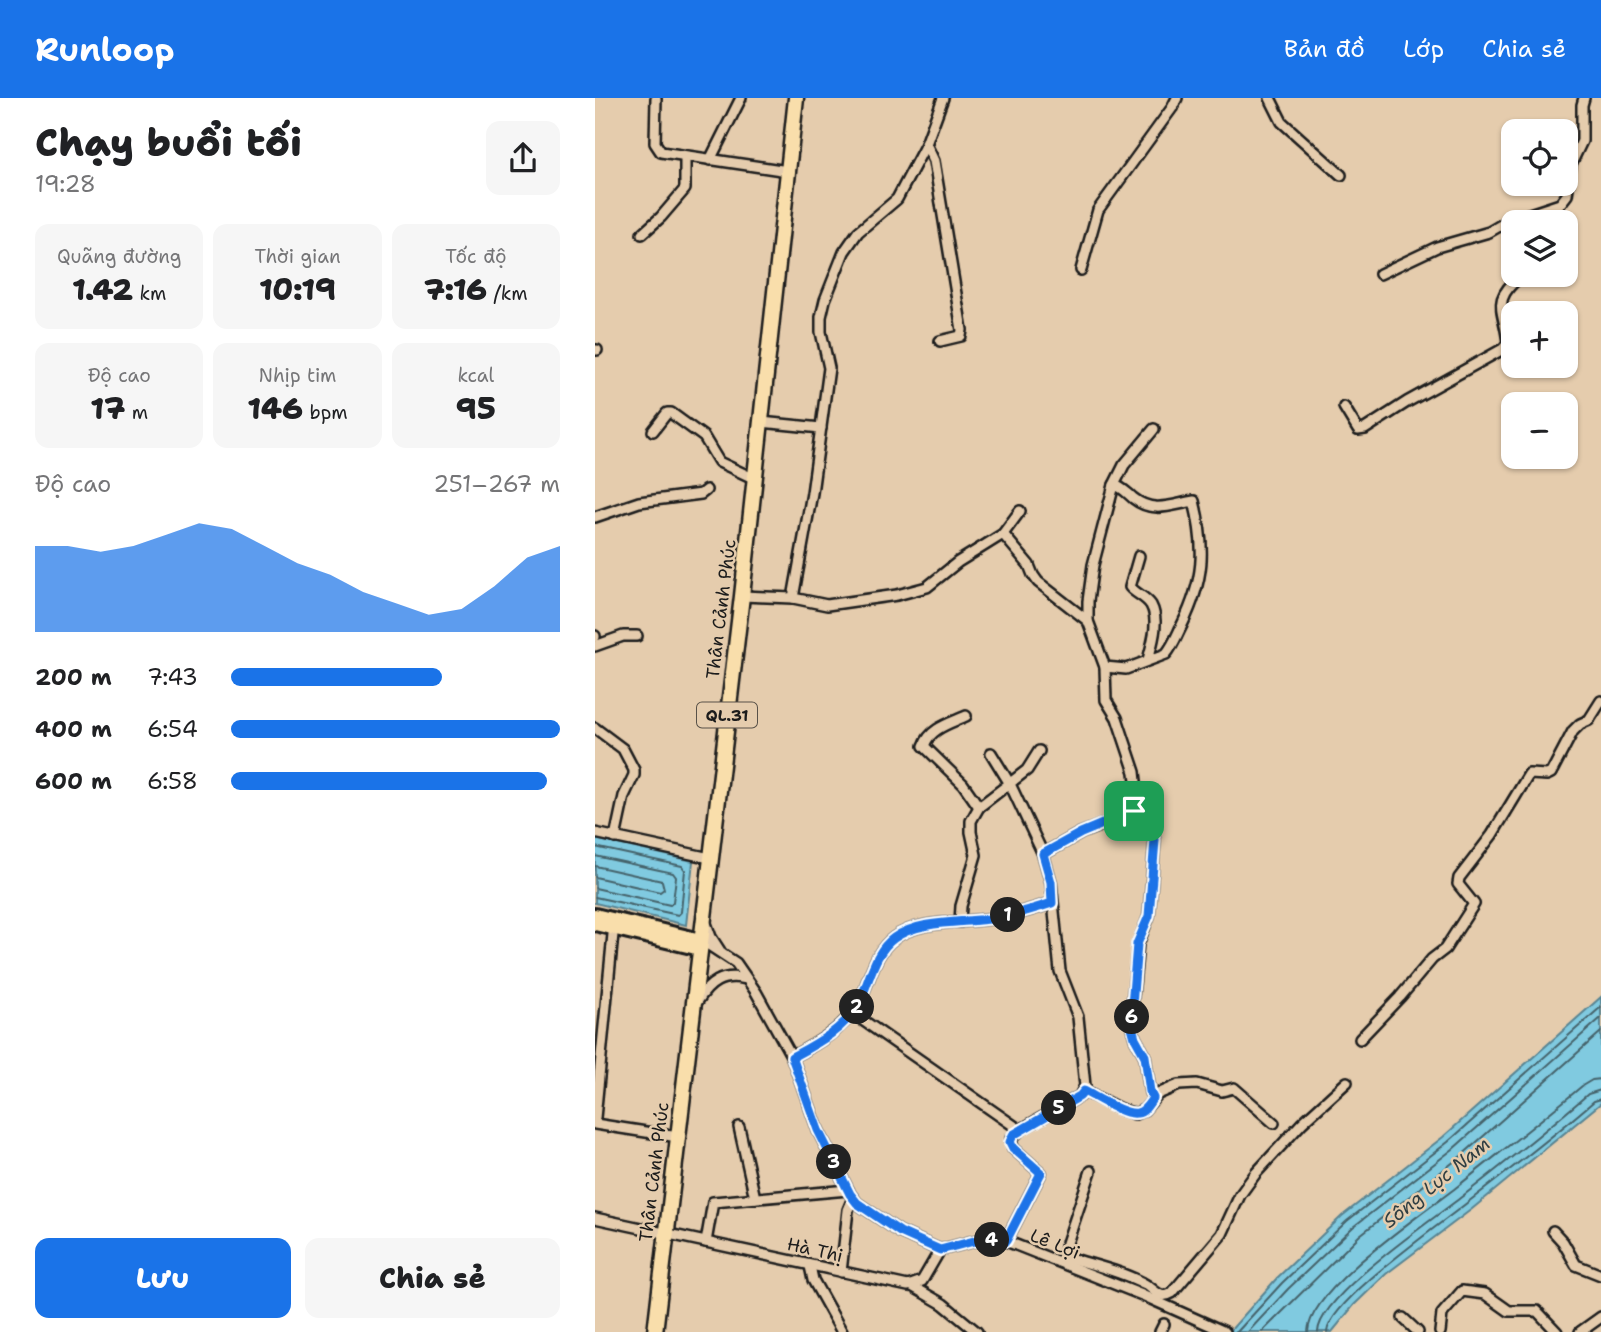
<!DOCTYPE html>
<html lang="vi">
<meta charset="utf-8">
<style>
:root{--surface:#fff;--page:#f6f6f6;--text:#202124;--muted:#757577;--accent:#1a73e8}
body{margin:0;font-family:"Shantell Sans",sans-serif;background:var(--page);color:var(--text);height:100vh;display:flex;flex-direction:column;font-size:26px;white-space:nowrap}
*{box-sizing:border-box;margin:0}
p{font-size:23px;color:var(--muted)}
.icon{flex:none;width:38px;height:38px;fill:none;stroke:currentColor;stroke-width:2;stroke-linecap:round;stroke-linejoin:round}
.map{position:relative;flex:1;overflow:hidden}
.details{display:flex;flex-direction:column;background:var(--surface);width:595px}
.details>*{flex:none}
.buttons{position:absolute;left:906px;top:21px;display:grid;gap:14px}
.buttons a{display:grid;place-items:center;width:77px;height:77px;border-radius:14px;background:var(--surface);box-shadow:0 2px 5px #0004;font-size:35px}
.pin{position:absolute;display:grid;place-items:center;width:60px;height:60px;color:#fff;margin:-30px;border-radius:14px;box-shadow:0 4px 10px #0006}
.km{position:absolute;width:35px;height:35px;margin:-18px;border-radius:50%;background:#222;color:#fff;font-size:19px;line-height:35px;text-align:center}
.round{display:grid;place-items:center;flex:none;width:74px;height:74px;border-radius:14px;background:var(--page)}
.head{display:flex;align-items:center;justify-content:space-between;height:119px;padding:0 35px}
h1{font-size:38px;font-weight:800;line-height:52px}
.stats{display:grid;grid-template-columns:repeat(3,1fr);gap:10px;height:119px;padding:7px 35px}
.stats div{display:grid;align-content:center;border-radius:14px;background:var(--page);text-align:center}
.stats b{font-size:30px;font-weight:800}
.stats small{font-size:19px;font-weight:400}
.stats p{font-size:19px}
.chart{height:196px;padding:14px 35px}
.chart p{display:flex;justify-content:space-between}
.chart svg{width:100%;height:126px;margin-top:7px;fill:var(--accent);opacity:.7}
.cta{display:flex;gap:14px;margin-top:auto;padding:14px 35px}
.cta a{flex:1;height:80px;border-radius:14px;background:var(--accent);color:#fff;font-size:28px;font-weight:800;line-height:80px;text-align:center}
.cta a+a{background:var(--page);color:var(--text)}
ul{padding:0 35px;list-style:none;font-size:23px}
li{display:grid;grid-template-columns:112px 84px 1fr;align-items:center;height:52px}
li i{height:18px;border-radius:9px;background:var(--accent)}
header{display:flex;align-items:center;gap:42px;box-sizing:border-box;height:98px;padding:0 35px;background:var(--accent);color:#fff}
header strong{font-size:33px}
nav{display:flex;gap:38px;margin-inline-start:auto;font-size:24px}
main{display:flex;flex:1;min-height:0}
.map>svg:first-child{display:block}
.water{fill:#80cae0;stroke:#588492;stroke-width:2}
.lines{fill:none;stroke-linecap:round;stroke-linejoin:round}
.shore{stroke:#44626a;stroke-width:2}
.minor-casing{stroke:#1c1c1c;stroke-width:14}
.major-casing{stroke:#1c1c1c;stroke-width:18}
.highway-casing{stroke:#1c1c1c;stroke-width:19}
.minor{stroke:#e5ccad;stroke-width:9}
.major{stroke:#f9deab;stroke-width:12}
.highway{stroke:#f9deab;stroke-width:14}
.route-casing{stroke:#fff;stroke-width:14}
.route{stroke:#1a73e8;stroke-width:9}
.labels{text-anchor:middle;stroke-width:5;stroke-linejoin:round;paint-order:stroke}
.shield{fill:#e5ccad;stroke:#585148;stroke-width:2}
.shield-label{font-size:16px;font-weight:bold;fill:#1c1c1c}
.street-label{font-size:18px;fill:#1c1c1c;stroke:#e5ccad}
.water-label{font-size:19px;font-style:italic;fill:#303f43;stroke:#e5ccad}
</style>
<header>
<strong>Runloop</strong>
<nav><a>Bản đồ</a><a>Lớp</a><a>Chia sẻ</a></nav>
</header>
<main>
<section class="details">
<div class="head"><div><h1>Chạy buổi tối</h1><p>19:28</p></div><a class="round"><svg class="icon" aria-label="share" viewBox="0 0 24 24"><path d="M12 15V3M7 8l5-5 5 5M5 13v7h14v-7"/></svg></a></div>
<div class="stats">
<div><p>Quãng đường</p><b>1.42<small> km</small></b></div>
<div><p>Thời gian</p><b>10:19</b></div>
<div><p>Tốc độ</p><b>7:16<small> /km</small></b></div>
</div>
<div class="stats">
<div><p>Độ cao</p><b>17<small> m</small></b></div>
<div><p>Nhịp tim</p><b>146<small> bpm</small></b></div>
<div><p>kcal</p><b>95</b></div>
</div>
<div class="chart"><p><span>Độ cao</span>251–267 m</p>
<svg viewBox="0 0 160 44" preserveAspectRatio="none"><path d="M0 44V14L10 14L20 16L30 14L40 10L50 6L60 8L70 14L80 20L90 24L100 30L110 34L120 38L130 36L140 28L150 18L160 14V44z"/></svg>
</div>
<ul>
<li><b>200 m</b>7:43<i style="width:64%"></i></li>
<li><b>400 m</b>6:54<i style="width:100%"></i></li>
<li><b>600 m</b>6:58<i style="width:96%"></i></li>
</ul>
<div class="cta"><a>Lưu</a><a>Chia sẻ</a></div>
</section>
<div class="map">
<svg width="1006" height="1234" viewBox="0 0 1006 1234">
<rect width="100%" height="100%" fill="#e5ccad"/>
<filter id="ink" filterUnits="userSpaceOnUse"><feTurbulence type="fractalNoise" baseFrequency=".0143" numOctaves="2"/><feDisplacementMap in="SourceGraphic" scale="14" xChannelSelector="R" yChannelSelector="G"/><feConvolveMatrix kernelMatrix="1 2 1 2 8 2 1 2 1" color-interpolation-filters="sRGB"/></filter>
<g filter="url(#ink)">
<g class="water">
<polygon points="0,741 98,763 91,827 0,805"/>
<polygon points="1006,899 1006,1005 877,1111 791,1176 759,1207 737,1234 634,1234 682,1180 747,1118 848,1039"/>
</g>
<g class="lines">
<g class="shore">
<polyline points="0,749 87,768 90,772 86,814 83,817 0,799"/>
<polyline points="0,758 78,775 81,779 78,804 75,807 0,790"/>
<polyline points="0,768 67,783 69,791 65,794 0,779"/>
<polyline points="642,1234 687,1185 752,1123 853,1044 1006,909"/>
<polyline points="653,1234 693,1191 758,1129 858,1051 1006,920"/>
<polyline points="667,1234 765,1137 865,1059 1006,934"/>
<path d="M713,1234C714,1191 829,1115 863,1088C904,1055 947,1022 987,988L997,982L1006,981"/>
<path d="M723,1234C725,1197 839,1121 869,1097C911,1064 953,1031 993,996L1006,992"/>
<path d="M732,1234C735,1203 846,1126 873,1104C916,1071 959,1038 999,1003L1006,1001"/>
</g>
<g class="minor-casing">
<g id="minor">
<polyline points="61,0 60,45 66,54 193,73"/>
<polyline points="675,0 687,24 746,77"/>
<polyline points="331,46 339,63 367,232 366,238 345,243"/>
<polyline points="115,62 146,0"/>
<polyline points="960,109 964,124"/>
<polyline points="47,136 66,119 90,91 90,59"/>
<polyline points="486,172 503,112 577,10 582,0"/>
<polyline points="785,176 842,149 894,134 913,123 965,106 972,97 976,66 987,43 987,7 989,0"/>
<polyline points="0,252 2,252"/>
<path d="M749,309L763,332L770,331L812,304L908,251L913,245C910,212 894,203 927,177"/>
<polyline points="166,324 226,330"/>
<polyline points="58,333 72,315 76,315 109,339 124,364 160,381"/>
<polyline points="0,419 44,404 106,396 111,392"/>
<polyline points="408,436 434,467 438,477 443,484 493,523"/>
<path d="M544,458L535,489C541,496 551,499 556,507C565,523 557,546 553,562"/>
<polyline points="147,498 198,500 232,507 302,497 332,489 363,464 408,436 425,413"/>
<polyline points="198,500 217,395 234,270 226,234 226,219 230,202 249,154 263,134 302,101 331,46 348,0"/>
<polyline points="0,538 0,539"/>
<polyline points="0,548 28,538 42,538"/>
<path d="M510,569L531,571L571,556C578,548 582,537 587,527C609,482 611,451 599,403C576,407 558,416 538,400C531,394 527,389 519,387"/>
<path d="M371,618C356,625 335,630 329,648L368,686L384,709"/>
<polyline points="0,630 28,651 39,672 39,677 29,698 20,740"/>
<polyline points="396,655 415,686 448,756 456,784 465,873 483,919 490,988 485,998 425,1032 416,1041 418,1050 446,1075 411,1143"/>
<polyline points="539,713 555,729 560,742 554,818 543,846 537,908 537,929 540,940 550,958 555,994 558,1000"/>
<polyline points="0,735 115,760"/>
<polyline points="448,756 486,735 535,716 541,708 542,693 540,674 522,620 511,602 510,569 493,523 493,503 498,467 519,387 529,367 559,331"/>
<polyline points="365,824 366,808 381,757 376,734 376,723 384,709 432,672 444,653"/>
<polyline points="111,825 116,839 125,853"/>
<polyline points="106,842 141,865 161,894 197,959 223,1032 255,1096 262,1105 305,1134 345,1152 379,1143 411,1143 547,1197 630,1234"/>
<path d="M102,904C114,885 127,875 151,881"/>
<polyline points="256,914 425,1032"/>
<polyline points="765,941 805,899 837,861 850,851 879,806 863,786 864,780 897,737 934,676 952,677 956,675 978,633 985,626 994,622 1006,603"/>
<path d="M197,959C221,946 249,931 263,906C275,884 278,855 299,840C324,822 364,825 394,821C416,818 436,812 457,805"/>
<polyline points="489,993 525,1011 540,1016 549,1012 563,996 584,987 602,986 627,993 639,990 679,1025"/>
<polyline points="0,1020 19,826"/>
<polyline points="0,1026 83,1039"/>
<polyline points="144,1029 160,1100"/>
<polyline points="0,1120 313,1188 327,1183 345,1152"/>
<polyline points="958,1133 968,1144 981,1167 1006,1177"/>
<polyline points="111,1144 118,1104 253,1092"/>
<path d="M468,1158C494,1166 523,1172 548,1185C559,1190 564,1203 577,1195L627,1136L645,1097L661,1075L707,1025L752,984"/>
<polyline points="466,1163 496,1073"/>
<polyline points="215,1168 218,1182 247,1234"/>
<polyline points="246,1174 253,1112 258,1100"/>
<polyline points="317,1188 348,1206 382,1234"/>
<polyline points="808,1220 823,1234"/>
<polyline points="565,1234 569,1226"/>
<polyline points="845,1234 847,1216 867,1193 890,1196 914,1213 942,1213 962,1234"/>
<polyline points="985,1234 1006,1219"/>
</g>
</g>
<g class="major-casing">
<g id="major">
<polyline points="0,817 106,842"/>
<polyline points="0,826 105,851"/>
</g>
</g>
<g class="highway-casing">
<polyline id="highway" points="60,1234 147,498 201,0"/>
</g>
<use href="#minor" class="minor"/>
<use href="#major" class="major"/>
<use href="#highway" class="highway"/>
</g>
</g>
<g class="lines" filter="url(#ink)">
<g class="route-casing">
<path id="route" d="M539,713L555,729L560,742L554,818L542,846L537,908V929L540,940L550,958L555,994L558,1000C554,1005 550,1014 542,1015C530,1018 501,999 489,993L485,998L418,1037L415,1044L418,1050L446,1075L411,1143H379L345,1152L305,1134L262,1105L255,1096L223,1032L197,959C221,946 250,931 263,906C275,884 278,855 299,840C324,822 365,825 394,821C416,818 436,812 457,805L456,784L448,756L486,735Z"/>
</g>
<use href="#route" class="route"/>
</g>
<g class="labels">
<rect class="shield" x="102" y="604.5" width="60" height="25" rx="5"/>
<g class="shield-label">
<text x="132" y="623">QL.31</text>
</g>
<g class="street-label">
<text transform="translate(126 511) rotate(-83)" y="6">Thân Cảnh Phúc</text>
<text transform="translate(59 1074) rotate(-83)" y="6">Thân Cảnh Phúc</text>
<text transform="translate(460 1146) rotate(22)" y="6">Lê Lợi</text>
<text transform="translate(220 1152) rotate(13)" y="6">Hà Thị</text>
</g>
<g class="water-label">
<text transform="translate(841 1084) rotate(-39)" y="7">Sông Lục Nam</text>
</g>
</g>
</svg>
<div class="buttons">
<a><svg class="icon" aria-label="locate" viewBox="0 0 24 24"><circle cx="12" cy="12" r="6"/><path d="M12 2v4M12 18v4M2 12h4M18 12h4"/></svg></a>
<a><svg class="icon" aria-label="layers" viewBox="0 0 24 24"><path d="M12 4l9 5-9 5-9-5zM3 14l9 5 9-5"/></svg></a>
<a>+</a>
<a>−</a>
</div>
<div class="pin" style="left:539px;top:713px;background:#1e9e55"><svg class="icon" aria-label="arrive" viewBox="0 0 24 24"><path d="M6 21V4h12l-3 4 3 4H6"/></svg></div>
<b class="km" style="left:413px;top:817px">1</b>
<b class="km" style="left:262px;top:909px">2</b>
<b class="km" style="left:239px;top:1064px">3</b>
<b class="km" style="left:397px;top:1142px">4</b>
<b class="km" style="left:464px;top:1010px">5</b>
<b class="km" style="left:537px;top:919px">6</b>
</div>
</main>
